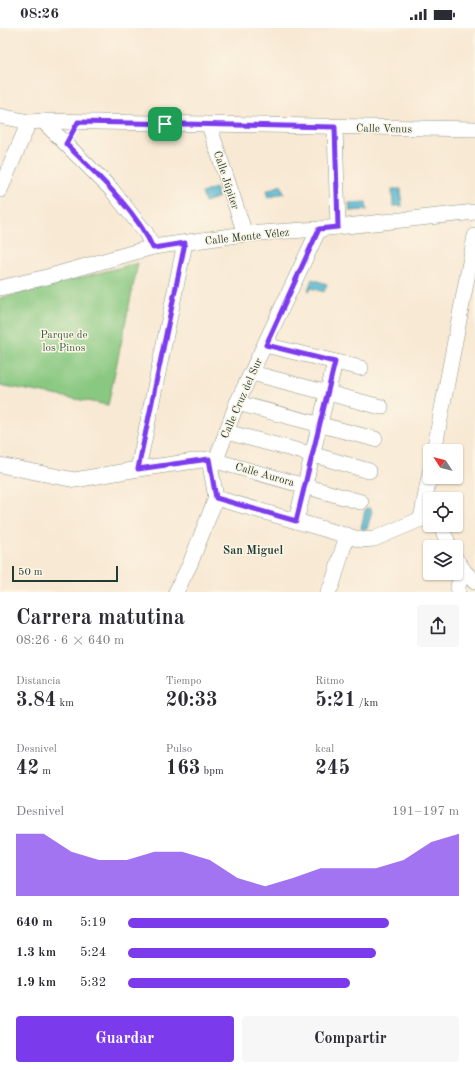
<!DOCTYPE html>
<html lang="es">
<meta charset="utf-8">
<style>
:root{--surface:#fff;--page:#f7f7f7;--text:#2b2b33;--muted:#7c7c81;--accent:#7c3aed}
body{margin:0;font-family:"Old Standard TT",serif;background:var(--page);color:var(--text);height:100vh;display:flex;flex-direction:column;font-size:15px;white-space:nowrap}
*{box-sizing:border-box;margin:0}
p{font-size:13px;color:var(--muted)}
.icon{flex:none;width:22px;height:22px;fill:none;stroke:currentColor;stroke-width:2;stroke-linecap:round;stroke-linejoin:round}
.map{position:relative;height:564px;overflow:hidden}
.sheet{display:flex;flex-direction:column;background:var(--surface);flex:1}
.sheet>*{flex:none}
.needle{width:26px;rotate:306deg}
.fabs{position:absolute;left:423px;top:416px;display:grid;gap:8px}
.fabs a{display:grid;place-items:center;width:40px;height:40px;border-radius:4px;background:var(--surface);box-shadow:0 1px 3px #0004;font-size:20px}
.scale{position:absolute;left:12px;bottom:10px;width:106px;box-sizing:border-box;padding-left:4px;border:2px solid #1f3d34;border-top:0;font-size:11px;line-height:14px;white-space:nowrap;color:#1f3d34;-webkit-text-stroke:3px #fcf5e5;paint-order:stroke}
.pin{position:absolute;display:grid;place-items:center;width:34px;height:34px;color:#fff;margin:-17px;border-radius:8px;box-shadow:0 2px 6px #0006}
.round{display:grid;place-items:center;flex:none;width:42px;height:42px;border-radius:4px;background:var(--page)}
.summary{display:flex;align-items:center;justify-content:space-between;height:68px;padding:0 16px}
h1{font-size:22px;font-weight:800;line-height:30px}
.figures{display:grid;grid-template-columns:repeat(3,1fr);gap:6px;height:68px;padding:4px 16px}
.figures div{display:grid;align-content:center}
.figures b{font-size:20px;font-weight:800}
.figures small{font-size:11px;font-weight:400}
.figures p{font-size:11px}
.chart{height:112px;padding:8px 16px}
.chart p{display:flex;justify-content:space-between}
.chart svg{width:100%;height:72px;margin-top:4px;fill:var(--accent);opacity:.7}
.button{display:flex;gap:8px;margin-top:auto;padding:8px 16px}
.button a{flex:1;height:46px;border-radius:4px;background:var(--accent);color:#fff;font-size:16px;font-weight:800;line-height:46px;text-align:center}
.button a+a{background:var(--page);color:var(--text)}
ul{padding:0 16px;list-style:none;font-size:13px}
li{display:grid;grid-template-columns:64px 48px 1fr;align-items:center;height:30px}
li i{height:10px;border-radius:5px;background:var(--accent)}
.status{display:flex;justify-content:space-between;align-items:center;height:28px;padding:0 20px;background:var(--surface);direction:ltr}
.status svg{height:11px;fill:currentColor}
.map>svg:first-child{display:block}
.green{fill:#88c880;stroke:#54825a}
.water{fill:#4fb3cd;stroke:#377880}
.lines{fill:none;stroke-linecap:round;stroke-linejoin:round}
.minor-casing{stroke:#8c9384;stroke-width:16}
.minor{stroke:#fff;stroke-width:15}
.route-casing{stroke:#fff;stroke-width:8}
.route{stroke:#7c3aed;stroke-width:5}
.labels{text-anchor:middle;stroke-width:3;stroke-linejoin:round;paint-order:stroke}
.street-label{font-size:11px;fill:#1f3d34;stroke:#fcf5e5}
.park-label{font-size:11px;fill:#396047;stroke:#fcf5e5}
.neighbourhood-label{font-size:12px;font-weight:bold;fill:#1f3d34;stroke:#fcf5e5}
</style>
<div class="status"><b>08:26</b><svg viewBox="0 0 49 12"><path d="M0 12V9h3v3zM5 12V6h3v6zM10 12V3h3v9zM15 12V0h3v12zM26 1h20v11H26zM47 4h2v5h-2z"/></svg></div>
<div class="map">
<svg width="475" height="564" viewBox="0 0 475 564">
<rect width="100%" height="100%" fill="#fcf5e5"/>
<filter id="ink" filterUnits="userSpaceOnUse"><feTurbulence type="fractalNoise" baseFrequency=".025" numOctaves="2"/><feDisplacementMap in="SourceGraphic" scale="8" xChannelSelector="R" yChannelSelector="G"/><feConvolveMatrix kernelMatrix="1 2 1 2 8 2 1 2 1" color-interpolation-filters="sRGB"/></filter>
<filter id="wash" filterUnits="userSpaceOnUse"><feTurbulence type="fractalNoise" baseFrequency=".012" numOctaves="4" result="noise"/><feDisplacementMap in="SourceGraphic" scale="16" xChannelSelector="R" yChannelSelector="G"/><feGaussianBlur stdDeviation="0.9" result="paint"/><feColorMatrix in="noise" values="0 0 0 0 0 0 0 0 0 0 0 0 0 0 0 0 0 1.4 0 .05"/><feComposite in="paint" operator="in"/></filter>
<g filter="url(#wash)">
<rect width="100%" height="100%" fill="#f8e9d4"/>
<polygon class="green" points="138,235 108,377 0,357 0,270"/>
<g class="water">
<polygon points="281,157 284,165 268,170 266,163"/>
<polygon points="215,160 219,169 205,174 202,165"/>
<polygon points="392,161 401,161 402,178 393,178"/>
<polygon points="366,174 367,182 350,183 349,175"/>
<polygon points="312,251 327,256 324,264 311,260 310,263 308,262"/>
<polygon points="367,480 369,480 372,483 367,501 364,502 361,500 365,482"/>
</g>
</g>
<g filter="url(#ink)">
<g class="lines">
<g class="minor-casing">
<g id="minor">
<polyline points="0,88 29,94 43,93 475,101"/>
<polyline points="43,93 111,161 146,205 153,219"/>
<polyline points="209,97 245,206"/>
<polyline points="335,99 338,199"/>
<polyline points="0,162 29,94"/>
<polyline points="0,260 47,249 153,219 245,206 319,201 475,184"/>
<polyline points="265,317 361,340"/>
<polyline points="252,345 381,379"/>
<polyline points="237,375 375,411"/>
<polyline points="226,404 311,426 369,443"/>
<polyline points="434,423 475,208"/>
<polyline points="209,431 216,470 362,512 374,511 421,491 430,492"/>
<polyline points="216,432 237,375 319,201"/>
<polyline points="0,437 75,452 138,441 209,431 361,474"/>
<polyline points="138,441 185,215"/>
<polyline points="421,491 430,444"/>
<polyline points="296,493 335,334"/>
<polyline points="440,497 450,519"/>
<polyline points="456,531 464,543 475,554"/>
<polyline points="176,564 190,536 216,470"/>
<polyline points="328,564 332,557 347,507"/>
<polyline points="458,564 458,558 464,543"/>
</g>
</g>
<use href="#minor" class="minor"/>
</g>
</g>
<g class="lines" filter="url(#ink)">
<g class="route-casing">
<path id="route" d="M78,94L335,99L338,199L319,201L266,317L335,334L296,493L216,470L209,431L138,441L185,215L153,220C136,182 95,145 66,116Z"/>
</g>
<use href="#route" class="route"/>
</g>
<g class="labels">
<g class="street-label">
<text transform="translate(384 100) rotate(1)" y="4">Calle Venus</text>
<text transform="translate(227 152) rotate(72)" y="4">Calle Júpiter</text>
<text transform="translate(247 208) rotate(-6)" y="4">Calle Monte Vélez</text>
<text transform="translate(241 370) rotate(-66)" y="4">Calle Cruz del Sur</text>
<text transform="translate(265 446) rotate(16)" y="4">Calle Aurora</text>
</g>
<g class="park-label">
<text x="64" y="310">Parque de<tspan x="64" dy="13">los Pinos</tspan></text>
</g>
<g class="neighbourhood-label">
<text x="253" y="526">San Miguel</text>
</g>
</g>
</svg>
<div class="fabs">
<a><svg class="needle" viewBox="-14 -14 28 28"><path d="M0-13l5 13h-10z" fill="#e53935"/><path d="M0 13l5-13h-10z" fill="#7c7c81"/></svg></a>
<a><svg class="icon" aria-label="locate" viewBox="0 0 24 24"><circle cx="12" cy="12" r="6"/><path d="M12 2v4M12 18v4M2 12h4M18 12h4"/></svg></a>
<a><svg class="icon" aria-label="layers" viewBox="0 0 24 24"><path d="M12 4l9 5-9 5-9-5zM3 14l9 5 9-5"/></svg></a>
</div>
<div class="scale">50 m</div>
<div class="pin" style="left:165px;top:96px;background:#1e9e55"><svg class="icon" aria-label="arrive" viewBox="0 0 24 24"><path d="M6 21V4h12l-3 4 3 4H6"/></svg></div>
</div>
<section class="sheet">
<div class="summary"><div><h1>Carrera matutina</h1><p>08:26 · 6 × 640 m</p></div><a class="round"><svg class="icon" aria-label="share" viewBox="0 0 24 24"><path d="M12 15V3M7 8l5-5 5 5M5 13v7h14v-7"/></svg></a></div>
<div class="figures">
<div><p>Distancia</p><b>3.84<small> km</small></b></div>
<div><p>Tiempo</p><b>20:33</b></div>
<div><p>Ritmo</p><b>5:21<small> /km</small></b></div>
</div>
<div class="figures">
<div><p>Desnivel</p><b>42<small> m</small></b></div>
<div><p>Pulso</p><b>163<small> bpm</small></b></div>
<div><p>kcal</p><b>245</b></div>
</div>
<div class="chart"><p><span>Desnivel</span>191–197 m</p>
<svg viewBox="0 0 160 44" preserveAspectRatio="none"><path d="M0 44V6L10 6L20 17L30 22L40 22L50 17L60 17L70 22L80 33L90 38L100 33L110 27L120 27L130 27L140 22L150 11L160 6V44z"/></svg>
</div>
<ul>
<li><b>640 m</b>5:19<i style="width:79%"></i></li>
<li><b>1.3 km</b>5:24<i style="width:75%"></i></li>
<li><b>1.9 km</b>5:32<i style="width:67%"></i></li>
</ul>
<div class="button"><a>Guardar</a><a>Compartir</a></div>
</section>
